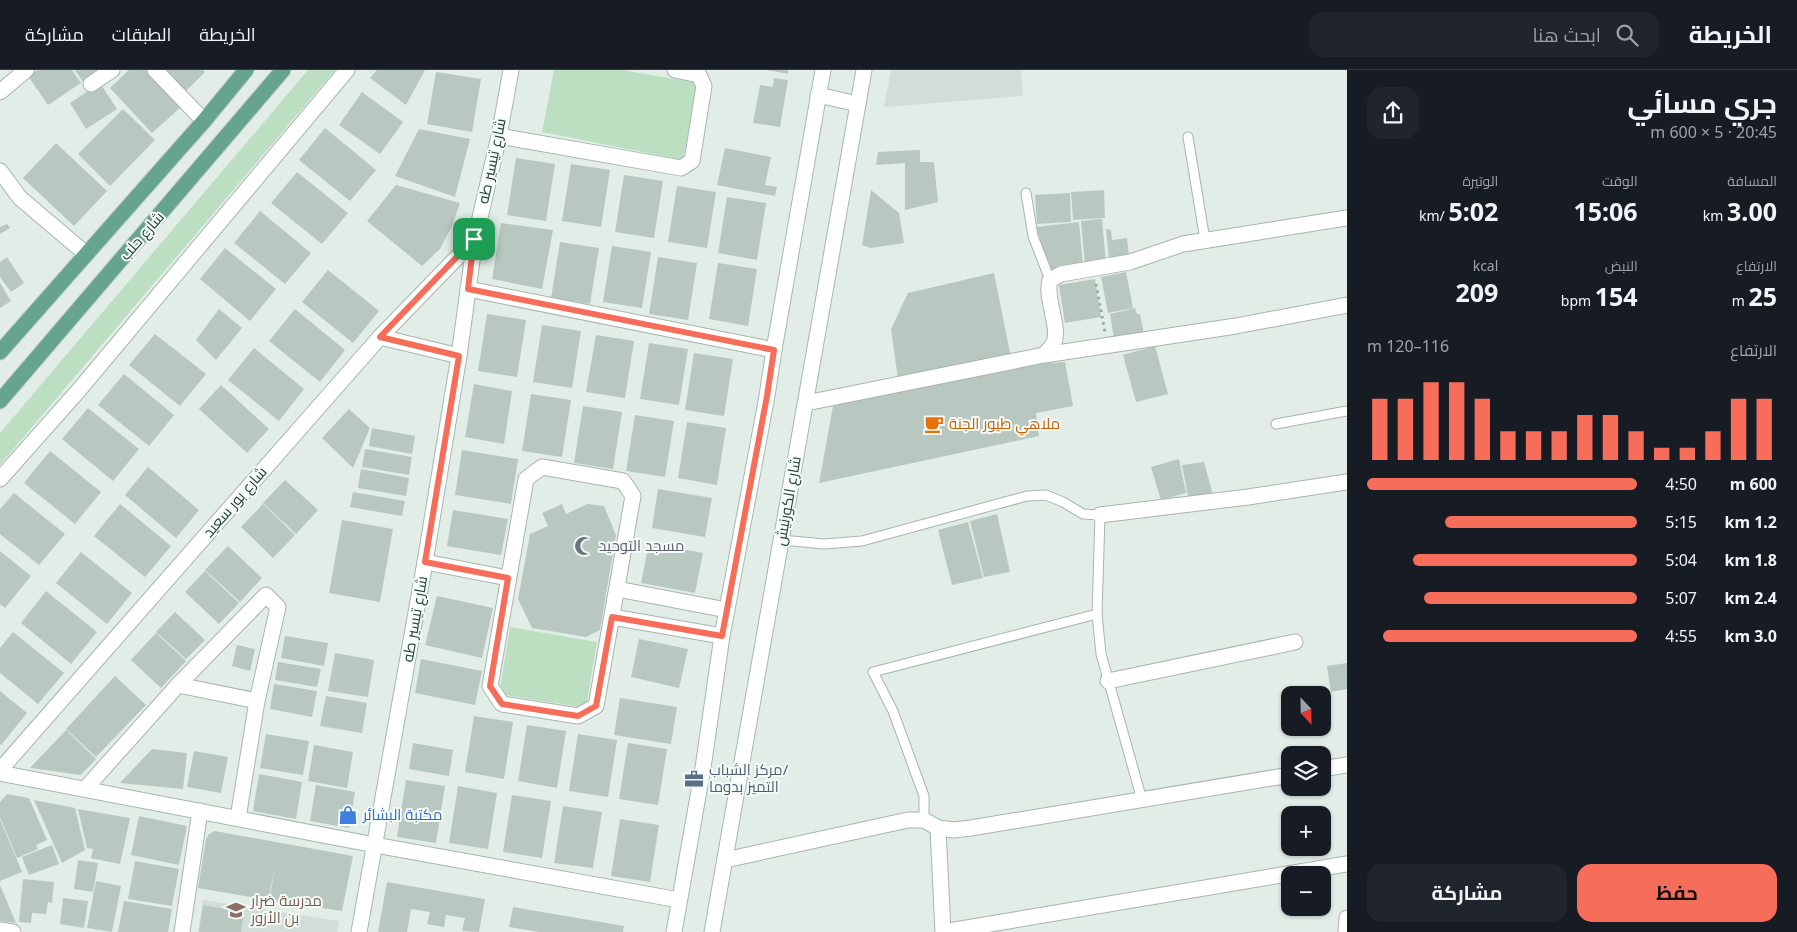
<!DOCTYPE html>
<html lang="ar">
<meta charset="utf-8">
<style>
:root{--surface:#171b24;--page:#20242c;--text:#f1f3f6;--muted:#9ea1a6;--line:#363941;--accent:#f66d59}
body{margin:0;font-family:"Noto Sans",Cairo,sans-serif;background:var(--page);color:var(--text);direction:rtl;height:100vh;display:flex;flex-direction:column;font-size:19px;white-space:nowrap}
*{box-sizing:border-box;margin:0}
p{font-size:16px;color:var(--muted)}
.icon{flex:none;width:28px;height:28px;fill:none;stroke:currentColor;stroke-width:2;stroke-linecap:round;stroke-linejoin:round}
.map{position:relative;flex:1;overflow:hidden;direction:ltr}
.sheet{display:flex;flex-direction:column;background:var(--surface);width:450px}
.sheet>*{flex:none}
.needle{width:32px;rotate:158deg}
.fabs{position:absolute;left:1281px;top:616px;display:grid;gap:10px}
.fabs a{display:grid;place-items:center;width:50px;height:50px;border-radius:10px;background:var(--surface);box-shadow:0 1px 4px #0004;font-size:25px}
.pin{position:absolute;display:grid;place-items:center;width:42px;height:42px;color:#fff;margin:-21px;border-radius:10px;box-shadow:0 2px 8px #0006}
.round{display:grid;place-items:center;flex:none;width:52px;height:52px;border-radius:15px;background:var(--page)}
.overview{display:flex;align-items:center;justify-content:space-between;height:85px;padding:0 20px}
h1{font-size:28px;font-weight:700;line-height:38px}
.figures{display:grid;grid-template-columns:repeat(3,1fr);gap:8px;height:85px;padding:5px 20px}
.figures div{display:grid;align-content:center}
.figures b{font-size:25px;font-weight:700}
.figures small{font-size:14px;font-weight:400}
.figures p{font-size:14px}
.chart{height:140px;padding:10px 20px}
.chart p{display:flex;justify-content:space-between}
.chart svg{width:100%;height:90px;margin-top:5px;stroke:var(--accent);stroke-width:6}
.button{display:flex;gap:10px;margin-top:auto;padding:10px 20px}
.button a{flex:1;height:58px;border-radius:15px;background:var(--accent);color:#111;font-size:20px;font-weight:700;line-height:58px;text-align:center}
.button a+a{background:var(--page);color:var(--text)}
ul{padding:0 20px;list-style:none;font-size:16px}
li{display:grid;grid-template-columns:80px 60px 1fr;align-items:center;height:38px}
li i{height:12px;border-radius:6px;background:var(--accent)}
header{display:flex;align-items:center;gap:30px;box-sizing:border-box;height:70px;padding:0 25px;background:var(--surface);border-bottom:1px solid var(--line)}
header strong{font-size:24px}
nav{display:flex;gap:28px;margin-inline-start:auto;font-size:18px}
.search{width:350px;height:45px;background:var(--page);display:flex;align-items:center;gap:12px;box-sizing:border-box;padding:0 18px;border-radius:15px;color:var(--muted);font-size:19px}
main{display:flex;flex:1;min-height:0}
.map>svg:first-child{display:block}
.built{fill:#d1ddd6}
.green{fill:#bcdfc1}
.building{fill:#b8c8c0}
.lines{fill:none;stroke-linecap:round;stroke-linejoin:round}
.lane-casing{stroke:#a5b6ae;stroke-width:11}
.street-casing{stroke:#a5b6ae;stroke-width:17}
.secondary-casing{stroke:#a1baae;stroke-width:17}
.primary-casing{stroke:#c1cac6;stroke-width:17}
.path{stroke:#83b29e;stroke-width:3;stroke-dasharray:2.5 4;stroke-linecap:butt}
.lane{stroke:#fff;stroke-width:9}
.street{stroke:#fff;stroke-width:15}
.secondary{stroke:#fff;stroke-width:15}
.primary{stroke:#66a48d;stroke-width:15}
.route-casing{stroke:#fff;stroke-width:10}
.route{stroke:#f66d59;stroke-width:6}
.labels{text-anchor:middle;stroke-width:4;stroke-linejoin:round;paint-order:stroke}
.street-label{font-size:15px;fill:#224034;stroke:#f4faf6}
.food-label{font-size:15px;fill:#c56008;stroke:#f4faf6;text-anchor:start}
.worship-label{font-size:15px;fill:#5b616d;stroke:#f4faf6;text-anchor:start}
.service-label{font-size:15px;fill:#4e5e75;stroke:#f4faf6;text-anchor:start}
.shop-label{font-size:15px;fill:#366cbe;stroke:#f4faf6;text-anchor:start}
.education-label{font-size:15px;fill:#785e54;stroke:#f4faf6;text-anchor:start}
</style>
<header>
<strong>الخريطة</strong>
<div class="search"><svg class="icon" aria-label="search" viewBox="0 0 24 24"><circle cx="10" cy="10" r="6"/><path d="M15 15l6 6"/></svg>ابحث هنا</div>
<nav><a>الخريطة</a><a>الطبقات</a><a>مشاركة</a></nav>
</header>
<main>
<section class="sheet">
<div class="overview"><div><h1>جري مسائي</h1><p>20:45 · 5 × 600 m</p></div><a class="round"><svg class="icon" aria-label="share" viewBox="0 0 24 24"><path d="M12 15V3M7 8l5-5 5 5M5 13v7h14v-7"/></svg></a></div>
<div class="figures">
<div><p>المسافة</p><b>3.00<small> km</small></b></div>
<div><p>الوقت</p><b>15:06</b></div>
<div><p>الوتيرة</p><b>5:02<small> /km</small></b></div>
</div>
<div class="figures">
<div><p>الارتفاع</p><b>25<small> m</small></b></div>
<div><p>النبض</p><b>154<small> bpm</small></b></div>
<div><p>kcal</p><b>209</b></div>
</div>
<div class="chart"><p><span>الارتفاع</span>116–120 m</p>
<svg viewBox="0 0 160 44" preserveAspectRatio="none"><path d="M5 44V14M15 44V14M25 44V6M35 44V6M45 44V14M55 44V30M65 44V30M75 44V30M85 44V22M95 44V22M105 44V30M115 44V38M125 44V38M135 44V30M145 44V14M155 44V14"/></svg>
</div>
<ul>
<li><b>600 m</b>4:50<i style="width:100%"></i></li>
<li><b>1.2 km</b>5:15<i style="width:71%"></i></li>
<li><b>1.8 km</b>5:04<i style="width:83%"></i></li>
<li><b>2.4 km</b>5:07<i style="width:79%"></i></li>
<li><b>3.0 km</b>4:55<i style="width:94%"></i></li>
</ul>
<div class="button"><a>حفظ</a><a>مشاركة</a></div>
</section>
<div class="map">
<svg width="1347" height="862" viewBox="0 0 1347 862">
<rect width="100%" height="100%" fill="#e3ede8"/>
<g class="built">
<polygon points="891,0 1021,0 1023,26 884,37"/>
<polygon points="203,830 339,851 337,862 198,862"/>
</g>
<g class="green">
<polygon points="308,0 335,0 0,395 0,363"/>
<polygon points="554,0 622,0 698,13 683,90 542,62"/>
<polygon points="510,557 597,572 586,638 499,624"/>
</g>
<g class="building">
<polygon points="37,0 72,0 81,13 48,35 28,6"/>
<polygon points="75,0 101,0 83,12"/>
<polygon points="129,0 147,0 181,37 152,63 110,18"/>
<polygon points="164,0 203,0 205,2 186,21"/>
<polygon points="377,0 425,0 406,35 370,8"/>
<polygon points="767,0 788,0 788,4"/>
<polygon points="436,2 481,9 472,62 427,54"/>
<polygon points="774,8 788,10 780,57 753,53 760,15 773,17"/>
<polygon points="100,13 117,39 86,59 70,33"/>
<polygon points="362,22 403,52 380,84 339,55"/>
<polygon points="123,39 155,70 110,116 78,84"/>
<polygon points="325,58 376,100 350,131 299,90"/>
<polygon points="419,59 470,69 455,127 395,106"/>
<polygon points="56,73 107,121 74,156 23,108"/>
<polygon points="725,78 771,87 765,115 777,117 775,126 717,115"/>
<polygon points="920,80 920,92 934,92 938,132 905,140 905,93 876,95 878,82"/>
<polygon points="516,88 555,94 546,151 507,145"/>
<polygon points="571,94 610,100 601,157 562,151"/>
<polygon points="297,102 348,143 322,174 271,133"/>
<polygon points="624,105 663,111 654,168 615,162"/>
<polygon points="396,115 460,133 452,156 440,179 422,196 367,151"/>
<polygon points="677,116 716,122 707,178 668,172"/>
<polygon points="871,120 899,143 904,173 871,178 862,175"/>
<polygon points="1104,120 1105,148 1073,150 1071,122"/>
<polygon points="1070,123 1071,152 1037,154 1035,125"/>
<polygon points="727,127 766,133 757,190 718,183"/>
<polygon points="260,141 311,183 285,214 234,173"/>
<polygon points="1102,149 1106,193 1085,195 1081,151"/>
<polygon points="1079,152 1083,196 1051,202 1036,157"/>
<polygon points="501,153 553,160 542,219 492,209"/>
<polygon points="7,154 10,158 0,164 0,157"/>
<polygon points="1106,159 1111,160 1112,170 1127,168 1129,186 1109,189"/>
<polygon points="560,172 599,178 590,234 551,228"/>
<polygon points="612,176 651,182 642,238 603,232"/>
<polygon points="225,178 276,219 250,251 200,209"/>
<polygon points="7,187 24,213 11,222 0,207 0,192"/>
<polygon points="658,187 697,193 688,250 649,244"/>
<polygon points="718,193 757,199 748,256 709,249"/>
<polygon points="328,200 379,241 353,273 302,232"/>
<polygon points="1126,202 1133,238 1108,243 1101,207"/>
<polygon points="994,203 1011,288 898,309 891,259 908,223"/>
<polygon points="1095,209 1101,247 1065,253 1059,215"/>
<polygon points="0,213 11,231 0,238"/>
<polygon points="1135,238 1137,244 1140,244 1144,264 1114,269 1110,244"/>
<polygon points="219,239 242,258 216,290 196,270"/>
<polygon points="295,239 345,280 320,312 269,271"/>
<polygon points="487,244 526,250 517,307 478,301"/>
<polygon points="542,255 581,261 572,318 533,312"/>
<polygon points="155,264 206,304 180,336 129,295"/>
<polygon points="596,265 634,271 625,328 586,322"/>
<polygon points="649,273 688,279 679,335 640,329"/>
<polygon points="1155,276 1168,324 1136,332 1123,285"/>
<polygon points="254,278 304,319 279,351 228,310"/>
<polygon points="694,283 733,289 724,346 685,340"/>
<polygon points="1065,292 1073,336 1036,343 1039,366 819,413 833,336 1033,294"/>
<polygon points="124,304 174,345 149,376 98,335"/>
<polygon points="474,314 512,321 504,374 465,367"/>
<polygon points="221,315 269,359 247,383 199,339"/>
<polygon points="531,324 571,330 562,387 522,381"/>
<polygon points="583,336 622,342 613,399 574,393"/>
<polygon points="88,338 139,379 113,411 62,369"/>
<polygon points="349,339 370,358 353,398 322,368"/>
<polygon points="635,345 674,351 665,407 626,401"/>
<polygon points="687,352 726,358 717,415 678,408"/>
<polygon points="372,358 415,366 412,384 369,376"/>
<polygon points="365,379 412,387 409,405 362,397"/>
<polygon points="462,380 518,389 511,434 455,425"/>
<polygon points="50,381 101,422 75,454 24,413"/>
<polygon points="1179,389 1186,423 1161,430 1151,397"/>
<polygon points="1204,392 1213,425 1188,427 1182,395"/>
<polygon points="148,397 199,440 176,468 125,425"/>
<polygon points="361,399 409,408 406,426 358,418"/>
<polygon points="285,410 318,440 296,464 263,433"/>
<polygon points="658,419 712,428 705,467 652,458"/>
<polygon points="353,422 405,431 402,446 350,437"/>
<polygon points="14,423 65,464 39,495 0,464 0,439"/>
<polygon points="120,434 171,476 145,507 94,466"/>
<polygon points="263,434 295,465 273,488 241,457"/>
<polygon points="562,434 566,444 587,434 604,436 616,465 600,560 586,567 532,558 518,529 530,464 548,456 542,443"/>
<polygon points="453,440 508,449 501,485 447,476"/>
<polygon points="997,444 1010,502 984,507 970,451"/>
<polygon points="342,450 393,459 380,532 329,523"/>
<polygon points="968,452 983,508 952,515 938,460"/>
<polygon points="649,473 703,483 695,523 641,513"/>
<polygon points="228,476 262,508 240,532 205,500"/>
<polygon points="0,481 31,506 5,538 0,534"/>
<polygon points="81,482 132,523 107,554 56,513"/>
<polygon points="205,501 239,533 219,554 185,522"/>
<polygon points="46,521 97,562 71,594 21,553"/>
<polygon points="437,526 493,538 482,588 425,575"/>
<polygon points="175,542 205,570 186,589 156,562"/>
<polygon points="13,562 64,603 38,634 0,603 0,578"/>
<polygon points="156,563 186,591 161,618 131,590"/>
<polygon points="285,566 328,573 324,596 281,588"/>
<polygon points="639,569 688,579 679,618 631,607"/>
<polygon points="237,575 255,579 250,601 232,596"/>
<polygon points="335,583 374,590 368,627 328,621"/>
<polygon points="421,589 482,601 475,635 415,623"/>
<polygon points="278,592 321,599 317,617 275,610"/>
<polygon points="1347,593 1347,619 1331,622 1327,596"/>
<polygon points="115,606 146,635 96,687 66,659"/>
<polygon points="274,614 317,621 312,647 270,639"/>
<polygon points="0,621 27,643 1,675 0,674"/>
<polygon points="326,626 367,633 362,663 320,656"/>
<polygon points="620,628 677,637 671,674 614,665"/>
<polygon points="474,646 513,652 504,709 465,702"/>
<polygon points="527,655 566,661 557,718 518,711"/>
<polygon points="66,660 96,689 81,705 30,698"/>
<polygon points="266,664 309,671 303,705 260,698"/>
<polygon points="578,664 617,670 608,727 569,721"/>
<polygon points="413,673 453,680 449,706 409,699"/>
<polygon points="628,673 667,679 658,735 619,729"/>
<polygon points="314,675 353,682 347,718 308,711"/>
<polygon points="152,679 187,683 183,719 120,713"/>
<polygon points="194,681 228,687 221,723 187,717"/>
<polygon points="259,704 302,712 296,749 253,741"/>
<polygon points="406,710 445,716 436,773 397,767"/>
<polygon points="316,715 355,722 349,758 310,751"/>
<polygon points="458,716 497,723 488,779 449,773"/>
<polygon points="7,724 29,728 47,770 36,775 38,779 17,788 0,747 0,732"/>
<polygon points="512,725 551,731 542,788 503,782"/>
<polygon points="34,730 75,738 85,780 62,793"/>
<polygon points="563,736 602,742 593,798 554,793"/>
<polygon points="78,739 130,748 120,794 91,788 93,779 87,778"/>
<polygon points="139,746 187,756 179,795 131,785"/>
<polygon points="0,749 22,802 0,811"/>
<polygon points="620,749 659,755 650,812 611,806"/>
<polygon points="215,761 353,786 342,841 269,830 276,793 268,830 198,818 206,769 209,764"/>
<polygon points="52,775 59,794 29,805 22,787"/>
<polygon points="78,790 98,793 93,822 74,819"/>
<polygon points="135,791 179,799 172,836 128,829"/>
<polygon points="23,809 54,812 52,833 48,832 46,844 32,843 31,853 19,852"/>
<polygon points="96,811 121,816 112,862 87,858"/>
<polygon points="387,812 485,829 479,862 462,861 465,848 446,845 444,857 427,854 430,842 411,839 407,862 378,862"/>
<polygon points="0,815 16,853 0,851"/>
<polygon points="63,828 88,831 84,858 60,854"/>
<polygon points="124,831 172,839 168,862 118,862"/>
<polygon points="203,835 244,842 241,862 199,862"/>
<polygon points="513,837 624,856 623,862 539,862 509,857"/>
</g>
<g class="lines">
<g class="lane-casing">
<g id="lane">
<polyline points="1188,67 1205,170"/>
<polyline points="1026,123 1033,166 1050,210"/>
<polyline points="1276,354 1347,341"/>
<polyline points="782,470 824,474 862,471 1027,426 1046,425 1063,432 1083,444 1100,445 1097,544 1101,584 1142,730"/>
<polyline points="924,750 924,726 893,641 873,602 1097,544"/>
</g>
</g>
<g class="street-casing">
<g id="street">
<polyline points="155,0 204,51"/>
<polyline points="91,14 112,0"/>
<polyline points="0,22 26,0"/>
<polyline points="499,66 681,98 692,91 704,16 699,5 675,0"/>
<polyline points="0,101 20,128 86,184"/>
<polyline points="468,219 774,280"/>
<polyline points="380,267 459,286"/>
<path d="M1044,285C1046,282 1050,279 1052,276C1063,261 1044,229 1050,210L1061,204L1130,192L1183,174L1347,148"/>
<polyline points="806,333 1044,285 1236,256 1347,235"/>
<polygon points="542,397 623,411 633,426 596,636 578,646 502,634 490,616 526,409"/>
<polyline points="0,409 79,320 347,0"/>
<polyline points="1100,445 1248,427 1347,412"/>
<polyline points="425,492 508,508"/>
<polyline points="617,519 727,540"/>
<polyline points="612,547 722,566"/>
<polyline points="1108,611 1295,572"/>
<polyline points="178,615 257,631"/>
<polyline points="1322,699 1347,695"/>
<polyline points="0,700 380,267 475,169"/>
<polyline points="0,703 375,775 679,830"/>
<polyline points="85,719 178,615 266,525 278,537 257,631 238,748"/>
<polyline points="938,758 943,862 1347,794"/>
<polyline points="725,790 908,750 924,750 938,758 954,760 971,758 1290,705"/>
<polyline points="0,860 13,862"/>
<polyline points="182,862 200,741"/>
<polyline points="1346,862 1347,848"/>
</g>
</g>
<g class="secondary-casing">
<g id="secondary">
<polyline points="818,25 858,34"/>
<polyline points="359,862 425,492 459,286 475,169 499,66 511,0"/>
<polyline points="674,862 703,698 722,566 767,326 774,280 823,0"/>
<polyline points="712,862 864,0"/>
</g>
</g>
<g class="primary-casing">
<g id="primary">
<polyline points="0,282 204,51 246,0"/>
<polyline points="0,331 283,0"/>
</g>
</g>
<polyline class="path" points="1096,214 1105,262"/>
<use href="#lane" class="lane"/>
<use href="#street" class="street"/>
<use href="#secondary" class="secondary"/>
<use href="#primary" class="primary"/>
</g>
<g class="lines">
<g class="route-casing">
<polygon id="route" points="474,169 468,219 774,280 767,326 722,566 612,547 596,636 578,646 502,634 490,616 508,508 425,492 459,286 380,267"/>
</g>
<use href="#route" class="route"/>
</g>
<defs>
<g id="cafe-bare" transform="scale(1.5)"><path d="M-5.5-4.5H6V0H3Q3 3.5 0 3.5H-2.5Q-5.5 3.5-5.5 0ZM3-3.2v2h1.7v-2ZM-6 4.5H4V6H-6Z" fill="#e8710a" stroke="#f4faf6" stroke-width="2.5" paint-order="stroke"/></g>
<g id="mosque-bare" transform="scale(1.5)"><path d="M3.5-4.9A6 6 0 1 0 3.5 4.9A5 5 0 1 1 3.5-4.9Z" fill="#6b7280" stroke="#f4faf6" stroke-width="2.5" paint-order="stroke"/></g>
<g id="office-bare" transform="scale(1.5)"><path d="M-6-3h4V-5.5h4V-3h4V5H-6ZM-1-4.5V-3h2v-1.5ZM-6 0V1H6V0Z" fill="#5c6f8a" stroke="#f4faf6" stroke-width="2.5" paint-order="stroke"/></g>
<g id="shop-bare" transform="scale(1.5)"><path d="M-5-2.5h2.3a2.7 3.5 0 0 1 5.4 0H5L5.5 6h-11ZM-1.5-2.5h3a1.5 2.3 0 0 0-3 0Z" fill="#3f7fe0" stroke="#f4faf6" stroke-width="2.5" paint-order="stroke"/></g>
<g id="school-bare" transform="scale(1.5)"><path d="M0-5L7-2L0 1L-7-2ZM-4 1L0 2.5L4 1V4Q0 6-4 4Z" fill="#8d6e63" stroke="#f4faf6" stroke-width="2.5" paint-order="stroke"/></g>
</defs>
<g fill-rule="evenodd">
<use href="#cafe-bare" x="934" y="354"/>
<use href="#mosque-bare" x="584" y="476"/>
<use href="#office-bare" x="694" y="709"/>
<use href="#shop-bare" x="348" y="745"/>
<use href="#school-bare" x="236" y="840"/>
</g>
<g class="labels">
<g class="street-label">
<text transform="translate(492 91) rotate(-78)" y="5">شارع تيسير طه</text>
<text transform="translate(142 166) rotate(-49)" y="5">شارع حلب</text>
<text transform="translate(788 431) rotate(-80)" y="5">شارع الكورنيش</text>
<text transform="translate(235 432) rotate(-49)" y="5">شارع بور سعيد</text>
<text transform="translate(415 549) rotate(-80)" y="5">شارع تيسير طه</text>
</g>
<g class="food-label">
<text x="949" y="359">ملاهي طيور الجنة</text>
</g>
<g class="worship-label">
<text x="599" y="481">مسجد التوحيد</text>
</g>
<g class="service-label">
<text x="709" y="705">مركز الشباب/<tspan x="709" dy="17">التميز بدوما</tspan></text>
</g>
<g class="shop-label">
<text x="363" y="750">مكتبة البشائر</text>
</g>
<g class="education-label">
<text x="251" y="836">مدرسة ضرار<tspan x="251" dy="17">بن الأزور</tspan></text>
</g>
</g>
</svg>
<div class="fabs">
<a><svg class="needle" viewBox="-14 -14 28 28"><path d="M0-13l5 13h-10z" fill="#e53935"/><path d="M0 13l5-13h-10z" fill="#9ea1a6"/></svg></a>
<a><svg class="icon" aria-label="layers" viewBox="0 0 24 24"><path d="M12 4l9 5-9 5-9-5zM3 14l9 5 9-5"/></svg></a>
<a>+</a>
<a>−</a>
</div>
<div class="pin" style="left:474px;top:169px;background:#1e9e55"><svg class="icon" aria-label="arrive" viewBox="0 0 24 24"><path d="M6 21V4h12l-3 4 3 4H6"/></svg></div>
</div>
</main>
